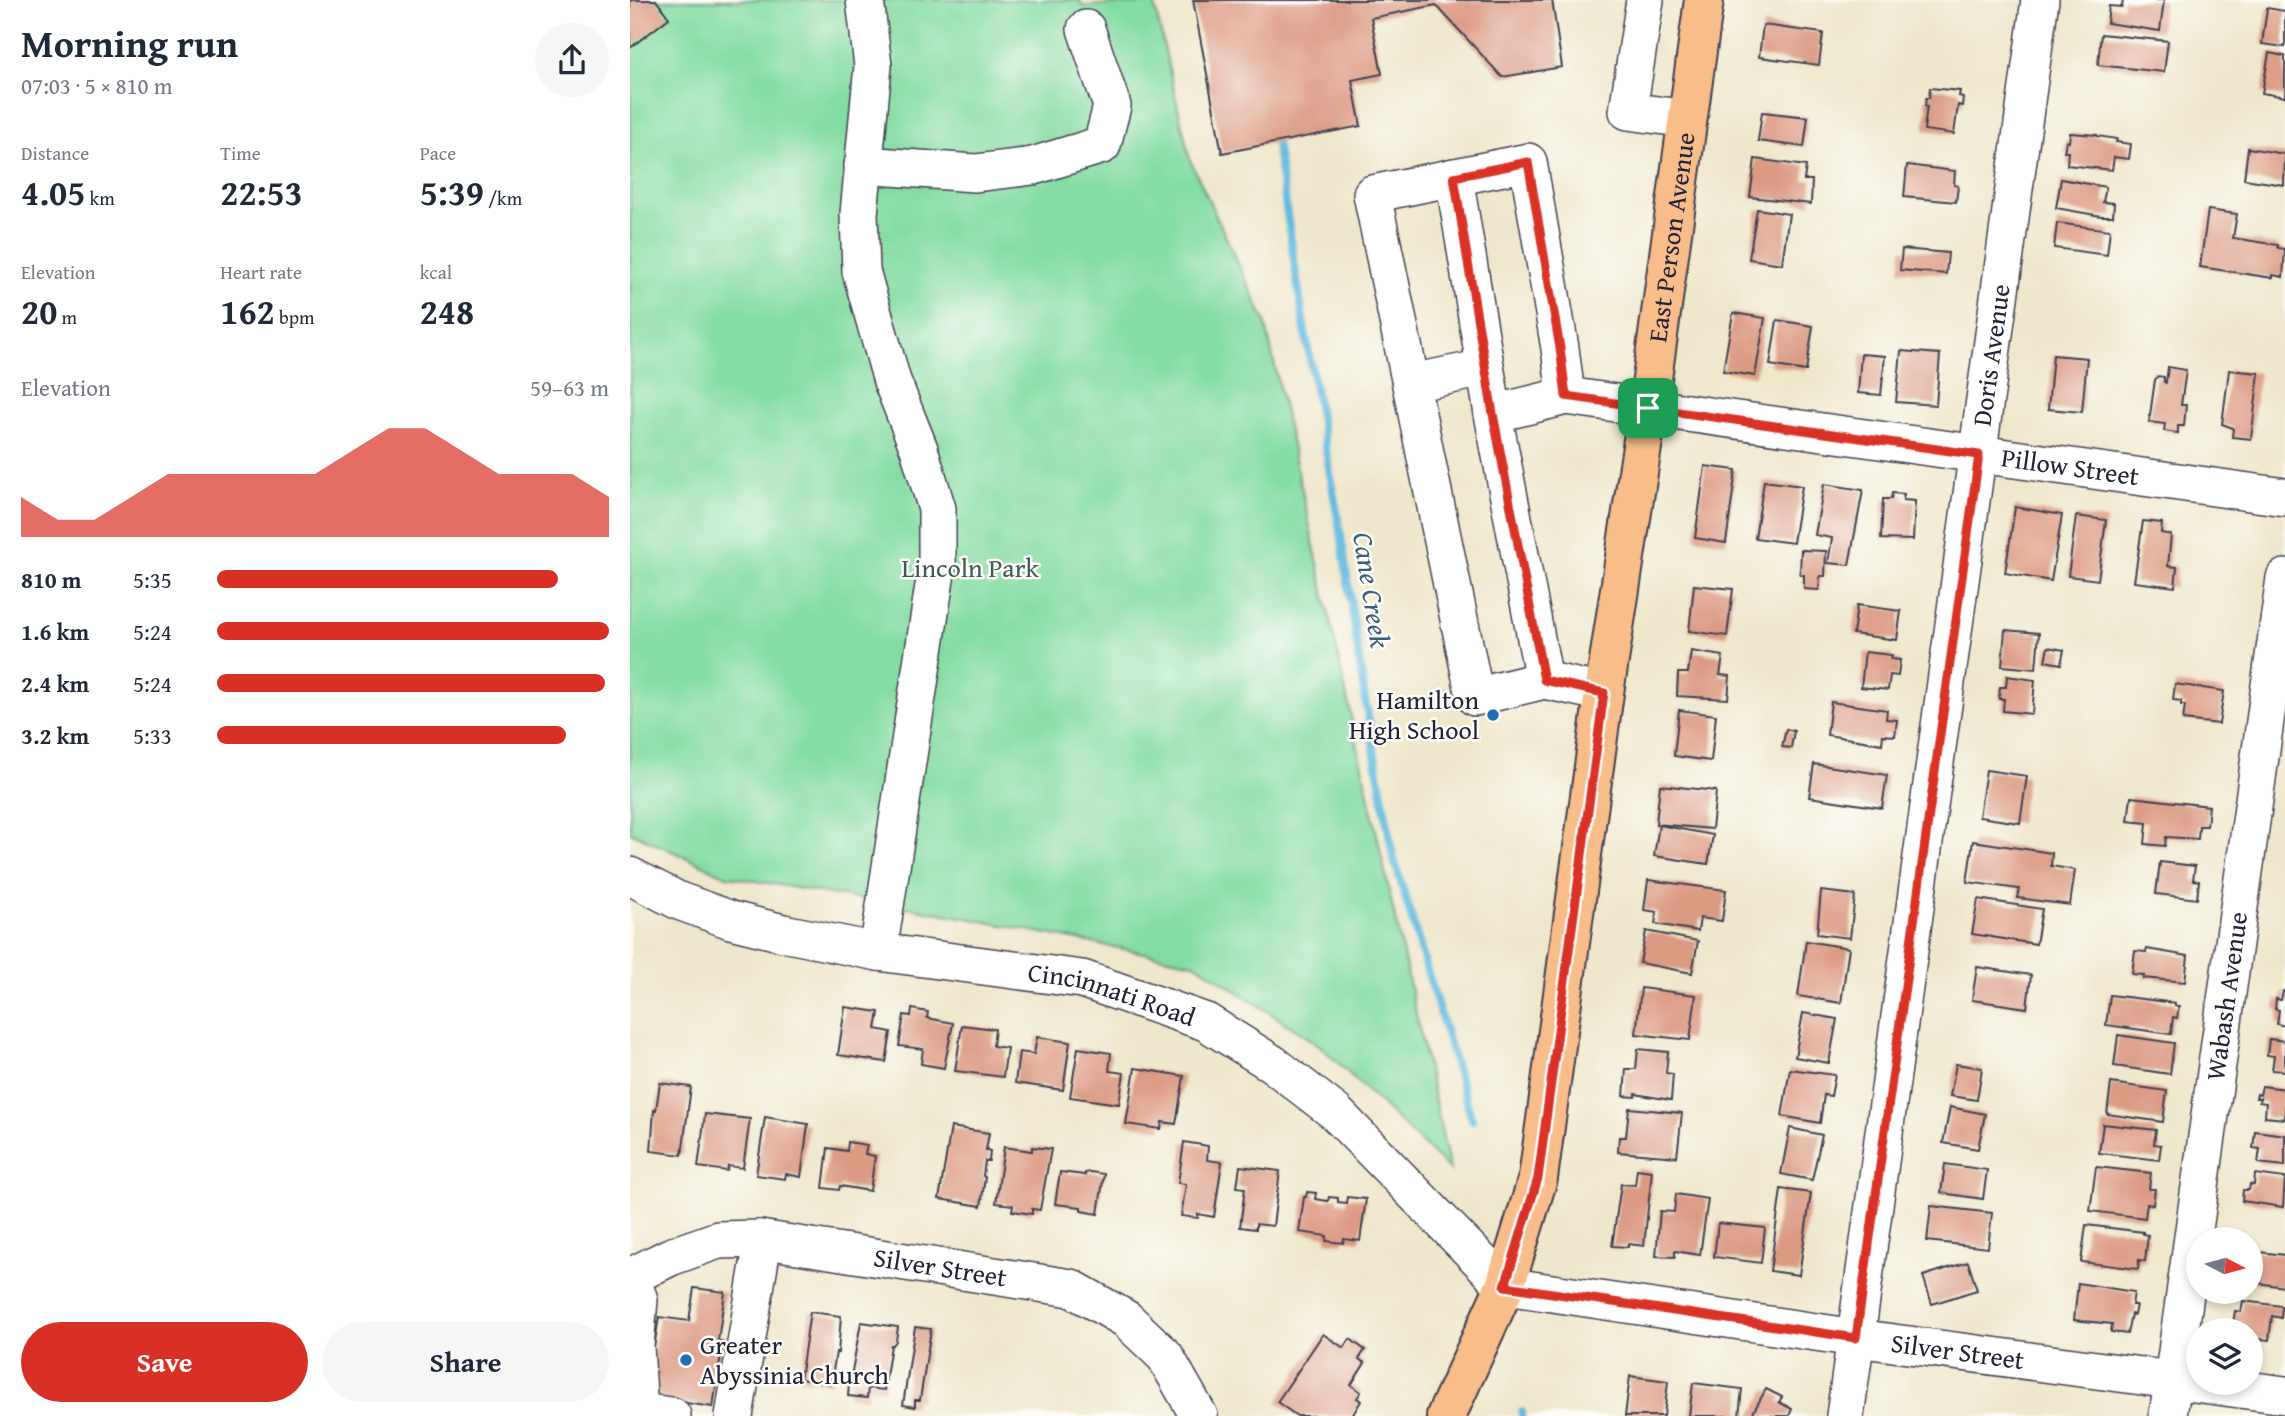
<!DOCTYPE html>
<meta charset="utf-8">
<style>
:root{--surface:#fff;--page:#f6f6f7;--text:#1f2937;--muted:#747a83;--accent:#d93025}
body{margin:0;font-family:"Gentium Book Plus",serif;background:var(--page);color:var(--text);height:100vh;display:flex;flex-direction:column;font-size:26px;white-space:nowrap}
*{box-sizing:border-box;margin:0}
p{font-size:23px;color:var(--muted)}
.icon{flex:none;width:38px;height:38px;fill:none;stroke:currentColor;stroke-width:2;stroke-linecap:round;stroke-linejoin:round}
.map{position:relative;flex:1;overflow:hidden}
.panel{display:flex;flex-direction:column;background:var(--surface);width:630px}
.panel>*{flex:none}
.needle{width:46px;rotate:96deg}
.fabs{position:absolute;left:1556px;top:1227px;display:grid;gap:14px}
.fabs a{display:grid;place-items:center;width:77px;height:77px;border-radius:50%;background:var(--surface);box-shadow:0 4px 10px #0003;font-size:35px}
.pin{position:absolute;display:grid;place-items:center;width:60px;height:60px;color:#fff;margin:-30px;border-radius:14px;box-shadow:0 4px 10px #0006}
.round{display:grid;place-items:center;flex:none;width:74px;height:74px;border-radius:37px;background:var(--page)}
.headline{display:flex;align-items:center;justify-content:space-between;height:119px;padding:0 21px}
h1{font-size:38px;font-weight:600;line-height:52px}
.figures{display:grid;grid-template-columns:repeat(3,1fr);gap:10px;height:119px;padding:7px 21px}
.figures div{display:grid;align-content:center}
.figures b{font-size:35px;font-weight:600}
.figures small{font-size:19px;font-weight:400}
.figures p{font-size:19px}
.chart{height:196px;padding:14px 21px}
.chart p{display:flex;justify-content:space-between}
.chart svg{width:100%;height:126px;margin-top:7px;fill:var(--accent);opacity:.7}
.primary-button{display:flex;gap:14px;margin-top:auto;padding:14px 21px}
.primary-button a{flex:1;height:80px;border-radius:42px;background:var(--accent);color:#fff;font-size:28px;font-weight:600;line-height:80px;text-align:center}
.primary-button a+a{background:var(--page);color:var(--text)}
ul{padding:0 21px;list-style:none;font-size:23px}
li{display:grid;grid-template-columns:112px 84px 1fr;align-items:center;height:52px}
li i{height:18px;border-radius:9px;background:var(--accent)}
main{display:flex;flex:1;min-height:0}
.map>svg:first-child{display:block}
.green{fill:#83dca1;stroke:#527f6e;stroke-width:2}
.lines{fill:none;stroke-linecap:round;stroke-linejoin:round}
.stream{stroke:#60bade;stroke-width:8}
.building{fill:#db9a82}
.minor-casing{stroke:#414051;stroke-width:40}
.major-casing{stroke:#414051;stroke-width:42}
.minor{stroke:#fff;stroke-width:37}
.major{stroke:#f8bd89;stroke-width:38}
.route-casing{stroke:#fff;stroke-width:14}
.route{stroke:#d93025;stroke-width:9}
.poi-dot{fill:#1f6fb2;stroke:#fdfcf7;stroke-width:2.5}
.labels{text-anchor:middle;stroke-width:5;stroke-linejoin:round;paint-order:stroke}
.street-label{font-size:26px;fill:#22223b;stroke:#fdfcf7}
.park-label{font-size:26px;fill:#3f5a5a;stroke:#fdfcf7}
.poi-label{font-size:26px;fill:#22223b;stroke:#fdfcf7;text-anchor:end}
.water-label{font-size:28px;font-style:italic;fill:#3b5f7c;stroke:#fdfcf7}
</style>
<main>
<section class="panel">
<div class="headline"><div><h1>Morning run</h1><p>07:03 · 5 × 810 m</p></div><a class="round"><svg class="icon" aria-label="share" viewBox="0 0 24 24"><path d="M12 15V3M7 8l5-5 5 5M5 13v7h14v-7"/></svg></a></div>
<div class="figures">
<div><p>Distance</p><b>4.05<small> km</small></b></div>
<div><p>Time</p><b>22:53</b></div>
<div><p>Pace</p><b>5:39<small> /km</small></b></div>
</div>
<div class="figures">
<div><p>Elevation</p><b>20<small> m</small></b></div>
<div><p>Heart rate</p><b>162<small> bpm</small></b></div>
<div><p>kcal</p><b>248</b></div>
</div>
<div class="chart"><p><span>Elevation</span>59–63 m</p>
<svg viewBox="0 0 160 44" preserveAspectRatio="none"><path d="M0 44V30L10 38L20 38L30 30L40 22L50 22L60 22L70 22L80 22L90 14L100 6L110 6L120 14L130 22L140 22L150 22L160 30V44z"/></svg>
</div>
<ul>
<li><b>810 m</b>5:35<i style="width:87%"></i></li>
<li><b>1.6 km</b>5:24<i style="width:100%"></i></li>
<li><b>2.4 km</b>5:24<i style="width:99%"></i></li>
<li><b>3.2 km</b>5:33<i style="width:89%"></i></li>
</ul>
<div class="primary-button"><a>Save</a><a>Share</a></div>
</section>
<div class="map">
<svg width="1655" height="1416" viewBox="0 0 1655 1416">
<rect width="100%" height="100%" fill="#fdfcf7"/>
<filter id="ink" filterUnits="userSpaceOnUse"><feTurbulence type="fractalNoise" baseFrequency=".0143" numOctaves="2"/><feDisplacementMap in="SourceGraphic" scale="14" xChannelSelector="R" yChannelSelector="G"/><feConvolveMatrix kernelMatrix="1 2 1 2 8 2 1 2 1" color-interpolation-filters="sRGB"/></filter>
<filter id="wash" filterUnits="userSpaceOnUse"><feTurbulence type="fractalNoise" baseFrequency=".00686" numOctaves="4" result="noise"/><feDisplacementMap in="SourceGraphic" scale="28" xChannelSelector="R" yChannelSelector="G"/><feGaussianBlur stdDeviation="1.57" result="paint"/><feColorMatrix in="noise" values="0 0 0 0 0 0 0 0 0 0 0 0 0 0 0 0 0 1.4 0 .05"/><feComposite in="paint" operator="in"/></filter>
<g filter="url(#wash)">
<rect width="100%" height="100%" fill="#efe7cb"/>
<polygon class="green" points="0,0 450,0 452,6 524,3 560,160 635,321 820,1170 689,1045 564,963 321,915 97,876 0,832"/>
<g class="lines">
<g class="stream">
<polyline points="646,142 674,325 712,542 735,699 763,856 842,1120"/>
<polyline points="892,1412 892,1416"/>
</g>
</g>
<g id="blocks">
<g class="building">
<polygon points="0,0 26,0 39,18 0,48"/>
<polygon points="563,0 922,0 932,67 872,77 806,5 741,18 752,74 722,80 731,126 592,153"/>
<polygon points="1493,0 1534,0 1530,31 1477,23 1479,6 1492,7"/>
<polygon points="1637,8 1655,11 1655,47 1632,44"/>
<polygon points="1133,25 1193,33 1189,65 1129,57"/>
<polygon points="1471,34 1538,41 1534,72 1468,65"/>
<polygon points="1639,53 1655,56 1655,97 1632,93"/>
<polygon points="1300,88 1330,91 1329,96 1333,97 1332,106 1328,105 1324,134 1294,130 1297,106 1295,106 1296,98 1299,98"/>
<polygon points="1132,112 1178,117 1174,147 1128,141"/>
<polygon points="1440,133 1467,135 1467,136 1487,139 1486,142 1501,144 1499,159 1484,157 1482,170 1437,165 1438,152 1434,152 1436,141 1439,142"/>
<polygon points="1618,148 1655,154 1654,185 1614,179"/>
<polygon points="1125,159 1176,166 1174,180 1182,180 1181,204 1120,197"/>
<polygon points="1277,165 1325,171 1324,185 1328,186 1326,202 1274,197"/>
<polygon points="1431,179 1476,187 1473,202 1484,203 1483,216 1471,216 1426,208"/>
<polygon points="1127,209 1159,214 1152,264 1119,259"/>
<polygon points="1578,210 1607,214 1603,238 1648,245 1648,248 1655,249 1653,277 1643,275 1643,278 1570,267"/>
<polygon points="1427,223 1480,230 1477,255 1424,248"/>
<polygon points="1272,249 1318,253 1316,274 1270,270"/>
<polygon points="1103,313 1135,318 1125,376 1093,371"/>
<polygon points="1147,320 1183,326 1176,371 1140,365"/>
<polygon points="1271,351 1310,354 1306,405 1266,402"/>
<polygon points="1231,354 1255,356 1251,395 1228,393"/>
<polygon points="1423,355 1457,358 1452,412 1418,409"/>
<polygon points="1538,367 1556,370 1551,405 1556,405 1554,426 1548,426 1548,433 1534,431 1535,424 1519,422 1525,380 1528,376 1534,377 1534,382 1536,383"/>
<polygon points="1599,370 1629,373 1621,439 1602,437 1603,428 1592,424"/>
<polygon points="1075,466 1106,470 1096,543 1065,538"/>
<polygon points="1134,481 1172,486 1163,543 1125,538"/>
<polygon points="1194,484 1233,490 1219,565 1198,563 1202,538 1185,535"/>
<polygon points="1262,493 1274,494 1273,500 1285,501 1283,540 1251,539 1253,499 1261,499"/>
<polygon points="1385,507 1432,515 1421,581 1375,573"/>
<polygon points="1446,516 1476,520 1468,580 1438,576"/>
<polygon points="1513,521 1532,523 1531,533 1541,535 1538,566 1547,567 1545,587 1504,582"/>
<polygon points="1171,550 1196,551 1195,576 1190,576 1189,590 1174,589 1174,575 1170,575"/>
<polygon points="1064,585 1103,589 1097,636 1059,631"/>
<polygon points="1227,605 1271,611 1267,640 1223,634"/>
<polygon points="1375,630 1409,633 1406,669 1372,666"/>
<polygon points="1418,647 1434,650 1431,664 1415,661"/>
<polygon points="1061,651 1093,656 1090,675 1100,676 1098,699 1047,696 1048,673 1058,673"/>
<polygon points="1235,652 1262,655 1261,659 1270,660 1268,676 1260,675 1258,690 1231,687"/>
<polygon points="1377,676 1405,680 1402,714 1373,711 1374,699 1369,699 1370,687 1376,687"/>
<polygon points="1545,684 1594,691 1589,724 1553,720 1555,705 1551,705 1551,701 1543,700"/>
<polygon points="1201,702 1257,710 1256,719 1267,720 1265,736 1253,735 1252,744 1197,735"/>
<polygon points="1049,710 1086,715 1081,761 1044,756"/>
<polygon points="1156,729 1164,731 1161,748 1152,747"/>
<polygon points="1184,764 1257,775 1252,808 1179,797"/>
<polygon points="1356,770 1397,776 1390,823 1349,817"/>
<polygon points="1030,785 1086,791 1082,829 1026,824"/>
<polygon points="1501,797 1579,806 1577,826 1569,826 1568,839 1536,837 1535,846 1515,844 1517,823 1498,821"/>
<polygon points="1029,825 1083,835 1078,864 1024,856"/>
<polygon points="1343,841 1422,853 1421,866 1445,870 1440,905 1387,898 1389,889 1337,882"/>
<polygon points="1530,862 1565,866 1563,880 1569,881 1567,899 1526,894"/>
<polygon points="1018,880 1096,890 1092,921 1070,918 1068,931 1025,924 1027,912 1014,910"/>
<polygon points="1191,891 1225,895 1220,938 1187,934"/>
<polygon points="1348,899 1412,909 1406,944 1342,934"/>
<polygon points="1016,931 1068,941 1062,973 1010,963"/>
<polygon points="1176,941 1219,948 1211,1003 1168,996"/>
<polygon points="1517,949 1558,956 1555,982 1513,978 1514,975 1502,974 1505,951 1516,952"/>
<polygon points="1347,967 1401,975 1397,1008 1342,1000"/>
<polygon points="1011,988 1066,995 1060,1040 1006,1034"/>
<polygon points="1653,991 1655,991 1655,1026 1647,1024 1649,1010 1645,1009 1646,999 1651,1000"/>
<polygon points="1480,995 1545,1003 1545,1006 1549,1006 1547,1018 1543,1017 1541,1034 1476,1025"/>
<polygon points="215,1007 249,1012 246,1029 261,1032 256,1062 208,1055"/>
<polygon points="282,1009 298,1012 297,1018 323,1023 314,1068 291,1064 293,1049 269,1046 274,1015 281,1016"/>
<polygon points="1173,1013 1207,1019 1199,1063 1165,1057"/>
<polygon points="332,1025 365,1029 363,1046 377,1048 373,1077 325,1071"/>
<polygon points="1488,1035 1544,1043 1540,1074 1484,1066"/>
<polygon points="407,1037 440,1042 433,1090 385,1083 389,1052 404,1054"/>
<polygon points="1639,1039 1655,1041 1655,1071 1642,1070 1644,1056 1637,1055"/>
<polygon points="448,1048 481,1053 479,1071 494,1073 489,1104 440,1097"/>
<polygon points="1008,1049 1038,1052 1036,1073 1043,1074 1041,1100 1005,1094 1005,1097 994,1096 996,1069 1006,1069"/>
<polygon points="1326,1064 1352,1068 1347,1100 1320,1096"/>
<polygon points="505,1068 554,1076 546,1124 532,1122 531,1129 496,1124"/>
<polygon points="1160,1069 1205,1075 1201,1096 1194,1095 1190,1123 1152,1116"/>
<polygon points="30,1083 61,1087 52,1155 21,1151 24,1110 26,1110"/>
<polygon points="1481,1083 1537,1091 1533,1122 1477,1114"/>
<polygon points="1632,1086 1655,1089 1655,1119 1635,1117 1636,1103 1629,1102 1630,1098 1626,1098 1627,1094 1630,1095"/>
<polygon points="1320,1107 1355,1114 1348,1149 1313,1143"/>
<polygon points="999,1108 1052,1113 1047,1157 988,1152 989,1137 996,1137"/>
<polygon points="75,1114 120,1119 113,1168 98,1166 97,1171 68,1167"/>
<polygon points="135,1117 178,1124 171,1177 156,1174 155,1179 126,1175"/>
<polygon points="1473,1124 1526,1130 1524,1144 1531,1145 1529,1160 1469,1153"/>
<polygon points="321,1127 359,1133 356,1150 360,1151 359,1161 355,1161 353,1176 355,1177 351,1206 309,1199"/>
<polygon points="1160,1128 1192,1135 1182,1180 1151,1174"/>
<polygon points="1625,1131 1655,1135 1655,1166 1628,1163 1630,1149 1623,1148"/>
<polygon points="218,1142 237,1145 235,1154 245,1156 240,1191 210,1186 209,1190 193,1188 198,1148 217,1151"/>
<polygon points="554,1142 578,1146 577,1160 592,1162 584,1217 568,1214 568,1218 551,1216 556,1184 548,1183"/>
<polygon points="374,1147 402,1151 402,1147 421,1149 410,1210 402,1209 402,1214 382,1211 383,1205 366,1203"/>
<polygon points="1315,1164 1357,1170 1353,1199 1311,1193"/>
<polygon points="610,1166 650,1171 643,1226 626,1224 626,1229 610,1227 615,1188 607,1187"/>
<polygon points="1466,1167 1521,1173 1519,1189 1525,1189 1523,1205 1517,1204 1515,1218 1460,1211"/>
<polygon points="1007,1169 1022,1171 1014,1246 998,1244 998,1247 982,1246 991,1184 1005,1185"/>
<polygon points="430,1172 455,1175 455,1173 460,1172 474,1174 468,1214 451,1211 451,1207 425,1204"/>
<polygon points="1625,1174 1655,1178 1653,1207 1612,1201 1613,1190 1619,1190 1620,1184 1624,1185"/>
<polygon points="1151,1189 1181,1193 1169,1275 1140,1271"/>
<polygon points="677,1192 686,1193 685,1199 698,1201 699,1197 708,1198 708,1202 716,1203 717,1197 736,1199 730,1241 714,1239 713,1243 696,1241 697,1236 669,1232 674,1197 676,1197"/>
<polygon points="1046,1194 1078,1199 1070,1255 1045,1251 1045,1257 1026,1256 1030,1211 1044,1212"/>
<polygon points="1301,1206 1362,1213 1358,1248 1297,1241"/>
<polygon points="1088,1223 1135,1228 1131,1263 1084,1257"/>
<polygon points="1456,1225 1513,1232 1513,1234 1518,1235 1515,1261 1509,1260 1508,1269 1451,1262"/>
<polygon points="1620,1251 1655,1255 1655,1287 1620,1282"/>
<polygon points="1338,1262 1347,1290 1302,1304 1293,1276"/>
<polygon points="1448,1283 1504,1292 1502,1305 1506,1305 1504,1315 1501,1314 1497,1334 1481,1332 1482,1324 1444,1320"/>
<polygon points="64,1288 95,1292 88,1341 93,1341 83,1407 16,1397 29,1317 59,1321"/>
<polygon points="1613,1301 1652,1306 1651,1318 1642,1316 1639,1340 1620,1338 1620,1330 1609,1330 1610,1325 1603,1324 1605,1311 1611,1312"/>
<polygon points="180,1312 211,1316 208,1353 206,1352 201,1384 170,1379"/>
<polygon points="231,1322 268,1327 266,1341 263,1345 261,1345 254,1390 238,1388 237,1398 218,1396 219,1383 222,1384 222,1371"/>
<polygon points="285,1327 301,1329 290,1400 285,1400 285,1407 273,1405"/>
<polygon points="693,1334 714,1348 720,1339 735,1350 729,1359 735,1363 721,1385 731,1392 727,1398 731,1401 722,1416 667,1416 647,1402"/>
<polygon points="1000,1376 1038,1381 1034,1416 995,1416"/>
<polygon points="1063,1383 1112,1389 1109,1416 1059,1416"/>
<polygon points="1136,1389 1152,1397 1149,1402 1162,1409 1159,1416 1121,1416"/>
</g>
</g>
</g>
<g filter="url(#ink)">
<use href="#blocks" fill-opacity="0" stroke="#414051" stroke-width="2"/>
<g class="lines">
<g class="minor-casing">
<g id="minor">
<polyline points="235,0 243,66 229,214 231,271 262,381 289,449 307,509 307,566 248,952"/>
<polyline points="1015,0 998,111 1057,119"/>
<polyline points="233,165 345,173 403,166 472,145 482,106 456,29"/>
<polyline points="824,177 863,414"/>
<polyline points="781,383 855,368"/>
<path id="s1" d="M936,396L930,348L898,162L742,194L845,697L914,680L863,414L936,396L1655,497"/>
<polyline points="914,680 974,693"/>
<path id="s2" d="M0,876L49,901L101,920L153,933L248,952L452,979L576,1022L643,1064L705,1112L875,1286L1226,1338L1655,1395"/>
<polyline points="0,1275 9,1300 5,1346 9,1412 42,1416"/>
<path id="s3" d="M0,1277L40,1257L88,1240L130,1239L441,1288L496,1319L535,1356L569,1416"/>
<polyline points="104,1416 130,1259 130,1239"/>
<path id="s4" d="M1215,1416L1410,0"/>
<path id="s5" d="M1538,1416L1655,578"/>
</g>
</g>
<g class="major-casing">
<g id="major">
<path id="s6" d="M816,1416L875,1286L908,1178L974,693L1018,408L1074,0"/>
</g>
</g>
<use href="#minor" class="minor"/>
<use href="#major" class="major"/>
</g>
</g>
<g class="lines" filter="url(#ink)">
<g class="route-casing">
<polygon id="route" points="898,162 930,348 936,396 1349,455 1226,1338 875,1286 908,1178 974,693 914,680 863,414 824,177"/>
</g>
<use href="#route" class="route"/>
</g>
<g class="poi-dot">
<circle cx="863" cy="715" r="7"/>
<circle cx="56" cy="1360" r="7"/>
</g>
<g class="labels">
<g class="street-label">
<text dy="9" stroke="none"><textPath href="#s6" startOffset="1206">East Person Avenue</textPath></text>
<text dy="9" stroke="none"><textPath href="#s4" startOffset="1071">Doris Avenue</textPath></text>
<text dy="9" stroke="none"><textPath href="#s1" startOffset="1836">Pillow Street</textPath></text>
<text dy="9" stroke="none"><textPath href="#s2" startOffset="499">Cincinnati Road</textPath></text>
<text dy="9" stroke="none"><textPath href="#s5" startOffset="424">Wabash Avenue</textPath></text>
<text dy="9" stroke="none"><textPath href="#s3" startOffset="320">Silver Street</textPath></text>
<text dy="9" stroke="none"><textPath href="#s2" startOffset="1456">Silver Street</textPath></text>
</g>
<g class="park-label">
<text x="340" y="577">Lincoln Park</text>
</g>
<g class="poi-label">
<text x="849" y="709">Hamilton<tspan x="849" dy="30">High School</tspan></text>
<text x="70" y="1354" text-anchor="start">Greater<tspan x="70" dy="30">Abyssinia Church</tspan></text>
</g>
<g class="water-label">
<text transform="translate(742 590) rotate(81)" y="10">Cane Creek</text>
</g>
</g>
</svg>
<div class="fabs">
<a><svg class="needle" viewBox="-14 -14 28 28"><path d="M0-13l5 13h-10z" fill="#e53935"/><path d="M0 13l5-13h-10z" fill="#747a83"/></svg></a>
<a><svg class="icon" aria-label="layers" viewBox="0 0 24 24"><path d="M12 4l9 5-9 5-9-5zM3 14l9 5 9-5"/></svg></a>
</div>
<div class="pin" style="left:1018px;top:408px;background:#1e9e55"><svg class="icon" aria-label="arrive" viewBox="0 0 24 24"><path d="M6 21V4h12l-3 4 3 4H6"/></svg></div>
</div>
</main>
